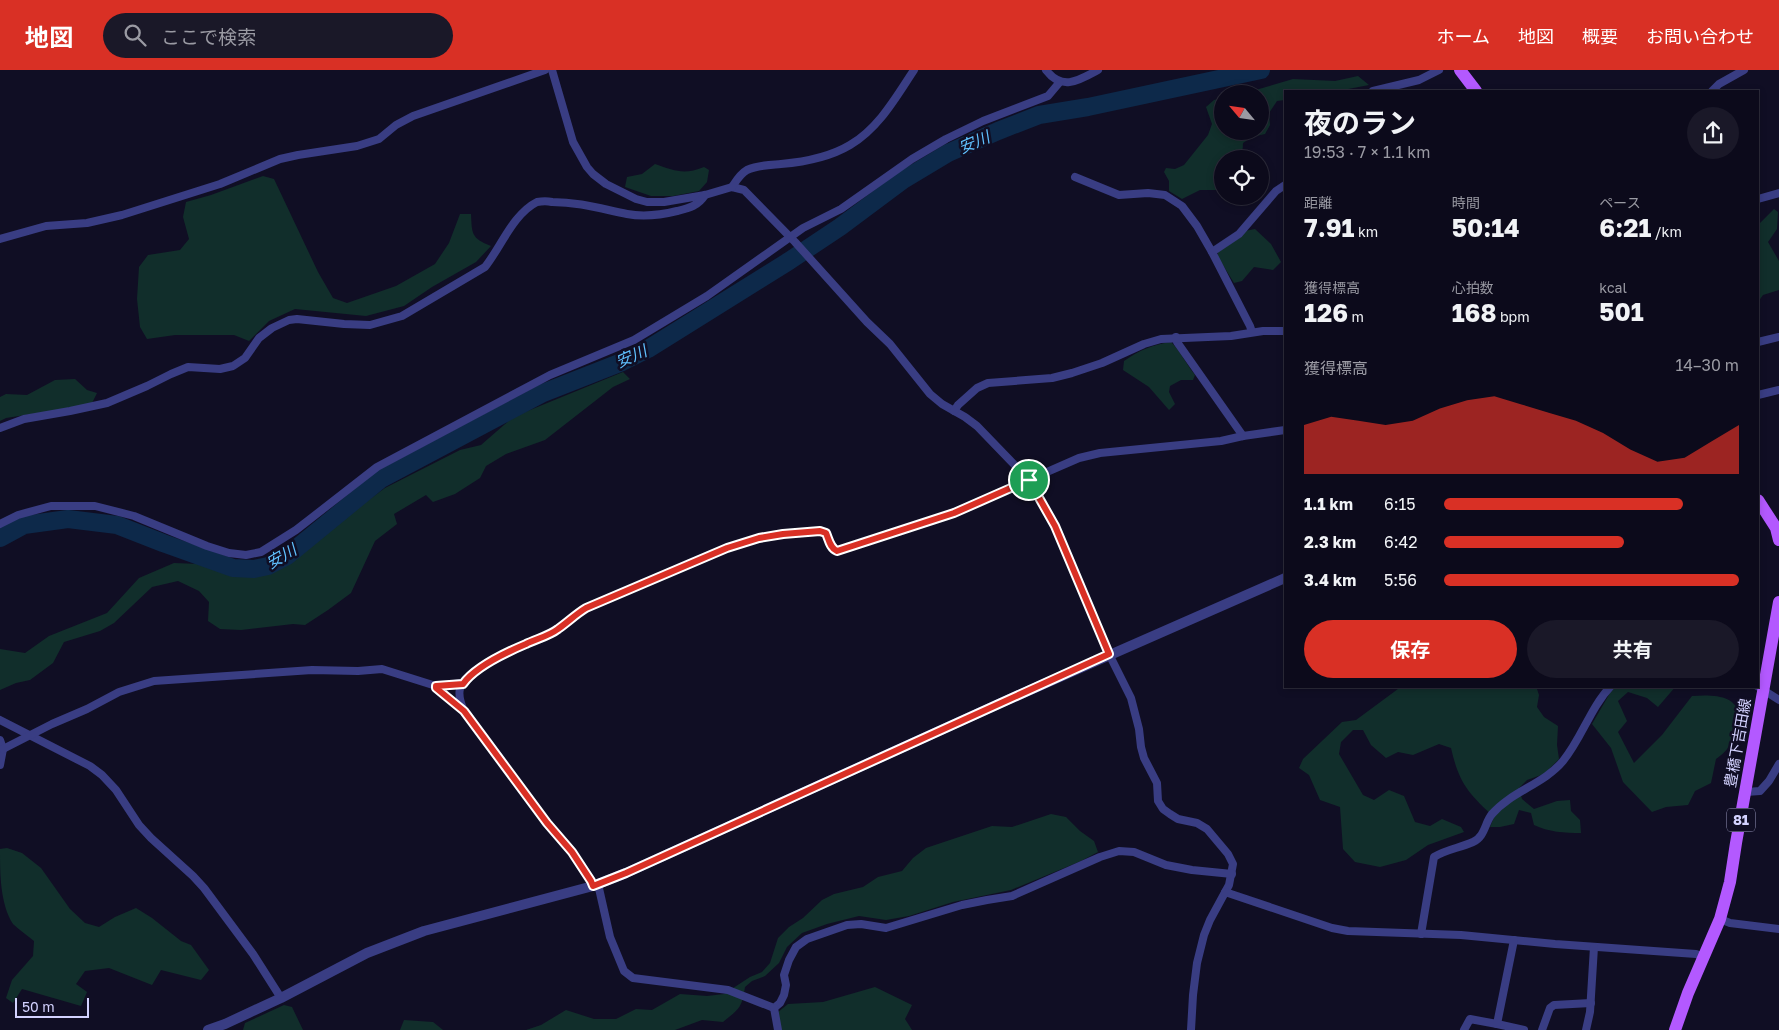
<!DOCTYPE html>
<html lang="ja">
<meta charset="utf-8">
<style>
:root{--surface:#0c0a1b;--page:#1a1828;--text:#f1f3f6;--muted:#9a9aa3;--line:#2c2b3a;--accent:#d93025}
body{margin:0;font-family:"Golos Text","Noto Sans JP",sans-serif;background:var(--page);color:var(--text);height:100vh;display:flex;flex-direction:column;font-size:19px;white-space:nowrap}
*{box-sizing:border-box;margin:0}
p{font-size:16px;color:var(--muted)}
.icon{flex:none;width:28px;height:28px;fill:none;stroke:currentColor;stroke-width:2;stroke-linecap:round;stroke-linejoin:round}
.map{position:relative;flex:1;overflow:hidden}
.panel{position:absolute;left:1284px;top:20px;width:475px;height:598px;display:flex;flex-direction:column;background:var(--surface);border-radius:0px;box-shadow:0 2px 8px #0003,0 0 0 1px var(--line)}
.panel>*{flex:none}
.needle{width:32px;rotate:299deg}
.tools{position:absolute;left:1214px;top:15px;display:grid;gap:10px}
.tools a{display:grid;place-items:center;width:55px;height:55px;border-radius:50%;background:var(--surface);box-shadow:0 2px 8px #0003,0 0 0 1px var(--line);font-size:25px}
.scale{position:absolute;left:15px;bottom:12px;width:74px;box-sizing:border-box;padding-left:5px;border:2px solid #d3d2ff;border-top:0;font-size:14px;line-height:18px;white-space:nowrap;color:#d3d2ff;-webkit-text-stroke:4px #100e24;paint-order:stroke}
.pin{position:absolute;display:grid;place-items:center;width:42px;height:42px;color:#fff;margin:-21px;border:2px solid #fff;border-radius:50%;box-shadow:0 1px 5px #0007}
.round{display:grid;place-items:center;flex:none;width:52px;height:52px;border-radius:26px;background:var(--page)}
.overview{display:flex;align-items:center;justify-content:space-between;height:85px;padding:0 20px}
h1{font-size:28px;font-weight:700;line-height:38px}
.metrics{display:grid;grid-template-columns:repeat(3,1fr);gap:8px;height:85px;padding:5px 20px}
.metrics div{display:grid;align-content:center}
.metrics b{font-size:25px;font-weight:700}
.metrics small{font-size:14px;font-weight:400}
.metrics p{font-size:14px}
.chart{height:140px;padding:10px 20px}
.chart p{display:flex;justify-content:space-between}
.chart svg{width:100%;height:90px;margin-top:5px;fill:var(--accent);opacity:.7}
.button{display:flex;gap:10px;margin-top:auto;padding:10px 20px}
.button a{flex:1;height:58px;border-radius:30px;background:var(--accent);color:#fff;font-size:20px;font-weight:700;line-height:58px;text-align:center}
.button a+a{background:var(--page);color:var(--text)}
ul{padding:0 20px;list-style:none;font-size:16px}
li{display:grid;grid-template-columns:80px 60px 1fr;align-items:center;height:38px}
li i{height:12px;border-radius:6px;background:var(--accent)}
header{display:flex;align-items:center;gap:30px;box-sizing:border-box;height:70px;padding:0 25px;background:var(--accent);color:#fff}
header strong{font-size:24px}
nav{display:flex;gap:28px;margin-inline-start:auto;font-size:18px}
.search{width:350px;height:45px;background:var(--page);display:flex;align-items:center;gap:12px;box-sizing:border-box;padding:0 18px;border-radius:28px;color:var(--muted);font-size:19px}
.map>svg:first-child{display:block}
.green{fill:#112e2b}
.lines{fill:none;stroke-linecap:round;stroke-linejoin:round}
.river{stroke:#0d294a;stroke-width:18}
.minor{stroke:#393d83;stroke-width:8}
.tertiary{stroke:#393d83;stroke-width:10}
.primary{stroke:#b359ff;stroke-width:12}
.route-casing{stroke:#fff;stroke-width:10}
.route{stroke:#d93025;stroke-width:6}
.labels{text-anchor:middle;stroke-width:5;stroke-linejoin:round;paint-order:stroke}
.shield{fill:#100e24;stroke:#9897bd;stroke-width:1}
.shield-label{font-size:14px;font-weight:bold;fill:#d3d2ff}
.street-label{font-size:15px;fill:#d3d2ff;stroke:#100e24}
.water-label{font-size:16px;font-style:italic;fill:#60c2ff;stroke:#100e24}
</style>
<header>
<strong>地図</strong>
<div class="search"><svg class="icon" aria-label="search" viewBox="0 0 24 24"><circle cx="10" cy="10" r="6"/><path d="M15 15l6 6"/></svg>ここで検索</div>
<nav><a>ホーム</a><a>地図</a><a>概要</a><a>お問い合わせ</a></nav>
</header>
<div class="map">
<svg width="1779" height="960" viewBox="0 0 1779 960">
<rect width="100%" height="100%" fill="#100e24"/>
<g class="green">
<polygon points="1358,6 1369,15 1338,21 1285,21 1285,30 1277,31 1269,43 1270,55 1265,64 1252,67 1243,73 1242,89 1222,89 1222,117 1218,120 1200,120 1182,129 1169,121 1169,111 1164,102 1166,98 1175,99 1184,95 1208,65 1212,54 1206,37 1214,30 1222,28 1222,61 1260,61 1260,24 1242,24 1293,9 1335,11"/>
<path d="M655,94C675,101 684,105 704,97L709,100L707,112L699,121L673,126H651L625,117L627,107L642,104Z"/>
<path d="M263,106L274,109L318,202L333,228L347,233L396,216L435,194L449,173L460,144H471C472,164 471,168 491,176L476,192L432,217L404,236L366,246L295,239L269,251L249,271L234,265H175L147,269L140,257L137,229L139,197L148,185L180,180L189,169L183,147L186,132L211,125Z"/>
<polygon points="1774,139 1778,142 1777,159 1768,172 1779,191 1779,220 1763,225 1758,232 1758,166 1760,153"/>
<polygon points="1255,159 1271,174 1281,192 1273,200 1254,197 1242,211 1234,213 1218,187 1218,181 1245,161"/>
<path d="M1171,272C1181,282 1186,294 1195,305L1193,310H1181L1170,316L1169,322L1175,334L1169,340L1149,317L1123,300L1124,291C1138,281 1154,274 1171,272Z"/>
<polygon points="623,302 630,309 613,317 545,370 506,384 486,396 480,408 455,424 433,432 426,425 394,444 397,454 375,471 351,523 328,540 305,555 293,554 241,560 220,559 208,551 209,532 199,521 178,511 152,517 114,553 100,561 64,572 53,593 30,610 16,613 0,620 0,579 25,583 49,566 107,543 139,508 174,493 199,494 246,505 262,503 282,494 385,418 460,380 481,375 513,347"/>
<polygon points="75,309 87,320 97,323 91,335 6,348 0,351 0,327 6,324 27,325 55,310"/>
<path d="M1402,616H1536L1539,625L1537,637L1544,647L1558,656L1557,675L1559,689L1544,704L1527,710L1519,718L1522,729L1534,739L1557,731L1570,730L1571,741L1580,750L1581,763C1565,763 1548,762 1534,755L1531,743L1519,740L1514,754L1500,757H1490L1494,747C1468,723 1459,713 1451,678L1439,674L1413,685L1398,682L1386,688L1371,675L1363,660H1353L1341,672L1339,684L1363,725L1374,730L1389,720L1404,726L1415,752L1430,756L1442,749L1461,757L1464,762L1428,775L1406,790L1380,797L1355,792L1343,779L1340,737L1320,730L1309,705L1299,698L1303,689L1342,652L1356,650Z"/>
<path d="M1616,616H1676L1658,637L1647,628L1628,622L1618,631L1627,651L1618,662L1634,693L1662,665L1692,626C1718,624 1748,626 1735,661C1729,676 1730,679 1716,689L1711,713L1695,721L1688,735L1666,737L1652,742L1623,712L1611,678L1592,654L1610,623Z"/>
<path d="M1051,744L1066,747L1080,761L1094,771L1098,782L1081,791L1011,820L953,832L909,846L886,850L859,846L827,854L802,863L787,877L779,893L765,906L752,911L745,917C742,938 739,939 723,952L702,950L675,960H526L541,955L566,940L594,949H616L636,939L652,940L680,924L707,926L724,924L750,907L762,902L770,893L778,868L789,857L803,848L822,830L834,824L863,817L878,807L902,801L913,788L926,778L992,756L1012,757Z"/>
<path d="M7,778L22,783L41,798L70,839L85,853L99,857L115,847L136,838L152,848L181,871L191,875L209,900L201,910L161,900L152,915L109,898L85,901L76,914L87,922L81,936L22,919L13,933L6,928L12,910L33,886L34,871C27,865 19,860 13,854C0,834 0,803 0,779Z"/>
<polygon points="875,917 912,935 905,949 912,960 780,960 777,943 788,934 823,932"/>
<polygon points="284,935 292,937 303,960 243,960 245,953"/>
<polygon points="404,950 433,952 443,960 400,960"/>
</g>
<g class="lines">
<polyline class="river" points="0,468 24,455 68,449 117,455 163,473 233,498 254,499 268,496 287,486 381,409 543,323 622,292 648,279 789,191 840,157 903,110 948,83 998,61 1039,45 1088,37 1261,0"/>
<g class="minor">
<polyline points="552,0 573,72 587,97 593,104 606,114 636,129 647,132 664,132 705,125 732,117 744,120 795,172 867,252 890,274 930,324 942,334 965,347 977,356 1029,410 1055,456 1109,584 1131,628 1139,659 1141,677 1144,688 1157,713 1158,731 1163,739 1170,744 1178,749 1197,753 1207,759 1228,784 1233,794 1229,815 1210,850 1204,865 1197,893 1193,925 1191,960"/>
<path d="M1046,0C1062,21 1078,11 1098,0"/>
<polyline points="1373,21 1419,10 1439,0"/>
<polyline points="1712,21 1719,14 1744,0"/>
<polyline points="1075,107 1119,125 1148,123 1165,125 1182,136 1197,156 1212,182 1250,256 1252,262"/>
<path d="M732,117C736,111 740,104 747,100C758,95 769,95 781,94C804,92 830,87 850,75C879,58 896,27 914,0"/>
<polyline points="1758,129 1779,123"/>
<polyline points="0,169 46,156 87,153 122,145 220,114 280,89 298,85 357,76 379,69 396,55 413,46 545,0"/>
<polyline points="1212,182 1239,164 1276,121 1285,115"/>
<polyline points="1176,267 1177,272 1243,366"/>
<polyline points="1758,272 1779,267"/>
<polyline points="1758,325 1779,320"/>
<polyline points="954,341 958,335 977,318 988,313 1052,308 1072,303 1102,293 1144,274 1161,269 1231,266 1263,261 1285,261"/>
<path d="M0,358L24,349L70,341L107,333L147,316L171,304L188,297L220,299L233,296L245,288L259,268L272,258L289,250L297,249L344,254L370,255L402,246L485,197C501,177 513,144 537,132C542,131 548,131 552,132C579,132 602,139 627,144C643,147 661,145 677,141C689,138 698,136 705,125"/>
<polyline points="0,454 18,445 51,436 95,436 134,446 207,476 229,483 246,485 261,482 296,460 377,397 550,305 634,270 707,226 803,158 841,139 912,89 946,69 983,51 1048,26 1059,13"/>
<polyline points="436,616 436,618 464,641 547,753 572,782 591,811 593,816"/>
<polyline points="1757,616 1779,630"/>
<path d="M464,641C461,634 458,626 460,619C468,595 533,573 555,561C566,555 575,544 586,538L727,478L759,468L783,464L820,461L826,463L830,474L837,481L953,443L1079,388L1100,383L1221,371L1243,366L1285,360"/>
<polyline points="0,650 90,696 102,705 116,720 139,755 151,768 193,806 204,818 253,884 281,928"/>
<polyline points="0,670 3,679 0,695"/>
<polyline points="3,679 52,654 87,639 119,622 154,611 312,600 358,601 382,599 436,616 463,613"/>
<polyline points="1746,722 1760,721 1769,711 1779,694"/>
<polyline points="598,814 610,867 624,901 633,908 728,920 774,938 780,933 784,925 786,915 784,905 789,890 796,877 807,869 847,855 861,854 886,858 962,835 987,830 1012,826 1100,787 1119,781 1134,782 1166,795 1192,800 1232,804"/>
<polyline points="1225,822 1332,858 1348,861 1461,865 1555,874 1696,884 1704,887"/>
<polyline points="1720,849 1730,853 1779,859"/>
<path d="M1421,864L1434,787C1447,779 1460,778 1473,772C1485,767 1485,752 1492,744C1512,721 1544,714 1563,691C1582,668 1590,638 1611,616"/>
<polyline points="774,938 778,960"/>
<polyline points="1497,954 1524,960"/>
<polyline points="1464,960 1470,949 1497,954 1514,870"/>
<polyline points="1542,960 1550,938 1554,935 1591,933"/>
<polyline points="1586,960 1590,942 1594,877"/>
</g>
<polyline class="tertiary" points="208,960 225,954 281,928 367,883 424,861 593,816 626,803 1005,631 1285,508"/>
<g class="primary">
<polyline points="1460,0 1476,21"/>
<polyline points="1758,430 1776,458 1779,470"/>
<polyline points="1675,960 1688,923 1720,849 1730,812 1736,773 1779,532"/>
</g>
</g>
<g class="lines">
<g class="route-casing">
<path id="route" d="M1029,410L1055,456L1109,584L626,803L593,816L591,811L572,782L547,753L464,641L436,618V616L463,614C475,597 507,582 526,574C536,569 549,566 558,559C568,552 576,544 586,538L727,478L759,468L783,464L820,461L826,463C829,470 830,478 837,481L954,443Z"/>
</g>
<use href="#route" class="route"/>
</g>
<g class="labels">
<rect class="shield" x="1727" y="738.5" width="28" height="23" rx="4"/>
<g class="shield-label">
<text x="1741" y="755">81</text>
</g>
<g class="street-label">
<text transform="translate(1738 673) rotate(-80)" y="5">豊橋下吉田線</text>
</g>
<g class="water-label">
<text transform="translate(974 72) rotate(-23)" y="6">安川</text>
<text transform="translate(631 286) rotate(-24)" y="6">安川</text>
<text transform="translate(281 486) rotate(-30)" y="6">安川</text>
</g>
</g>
</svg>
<div class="tools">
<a><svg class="needle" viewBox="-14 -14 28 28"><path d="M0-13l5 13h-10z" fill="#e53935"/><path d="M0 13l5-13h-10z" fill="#9a9aa3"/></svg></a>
<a><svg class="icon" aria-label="locate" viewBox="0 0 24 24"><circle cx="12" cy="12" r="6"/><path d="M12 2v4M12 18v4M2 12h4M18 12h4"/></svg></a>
</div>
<div class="scale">50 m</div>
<div class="pin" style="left:1029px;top:410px;background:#1e9e55"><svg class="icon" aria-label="arrive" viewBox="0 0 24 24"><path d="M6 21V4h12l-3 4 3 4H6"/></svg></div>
<section class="panel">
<div class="overview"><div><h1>夜のラン</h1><p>19:53 · 7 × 1.1 km</p></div><a class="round"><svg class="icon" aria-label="share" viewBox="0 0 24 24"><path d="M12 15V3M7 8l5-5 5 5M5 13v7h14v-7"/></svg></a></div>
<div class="metrics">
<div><p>距離</p><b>7.91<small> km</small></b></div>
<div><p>時間</p><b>50:14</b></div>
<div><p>ペース</p><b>6:21<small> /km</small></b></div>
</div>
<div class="metrics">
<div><p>獲得標高</p><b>126<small> m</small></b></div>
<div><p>心拍数</p><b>168<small> bpm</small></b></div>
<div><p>kcal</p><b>501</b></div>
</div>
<div class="chart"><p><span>獲得標高</span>14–30 m</p>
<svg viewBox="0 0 160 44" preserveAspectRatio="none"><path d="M0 44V20L10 16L20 18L30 20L40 18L50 12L60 8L70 6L80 10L90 14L100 18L110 24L120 32L130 38L140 36L150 28L160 20V44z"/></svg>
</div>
<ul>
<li><b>1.1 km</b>6:15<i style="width:81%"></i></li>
<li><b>2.3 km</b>6:42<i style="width:61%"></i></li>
<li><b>3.4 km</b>5:56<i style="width:100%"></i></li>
</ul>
<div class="button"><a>保存</a><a>共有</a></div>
</section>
</div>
